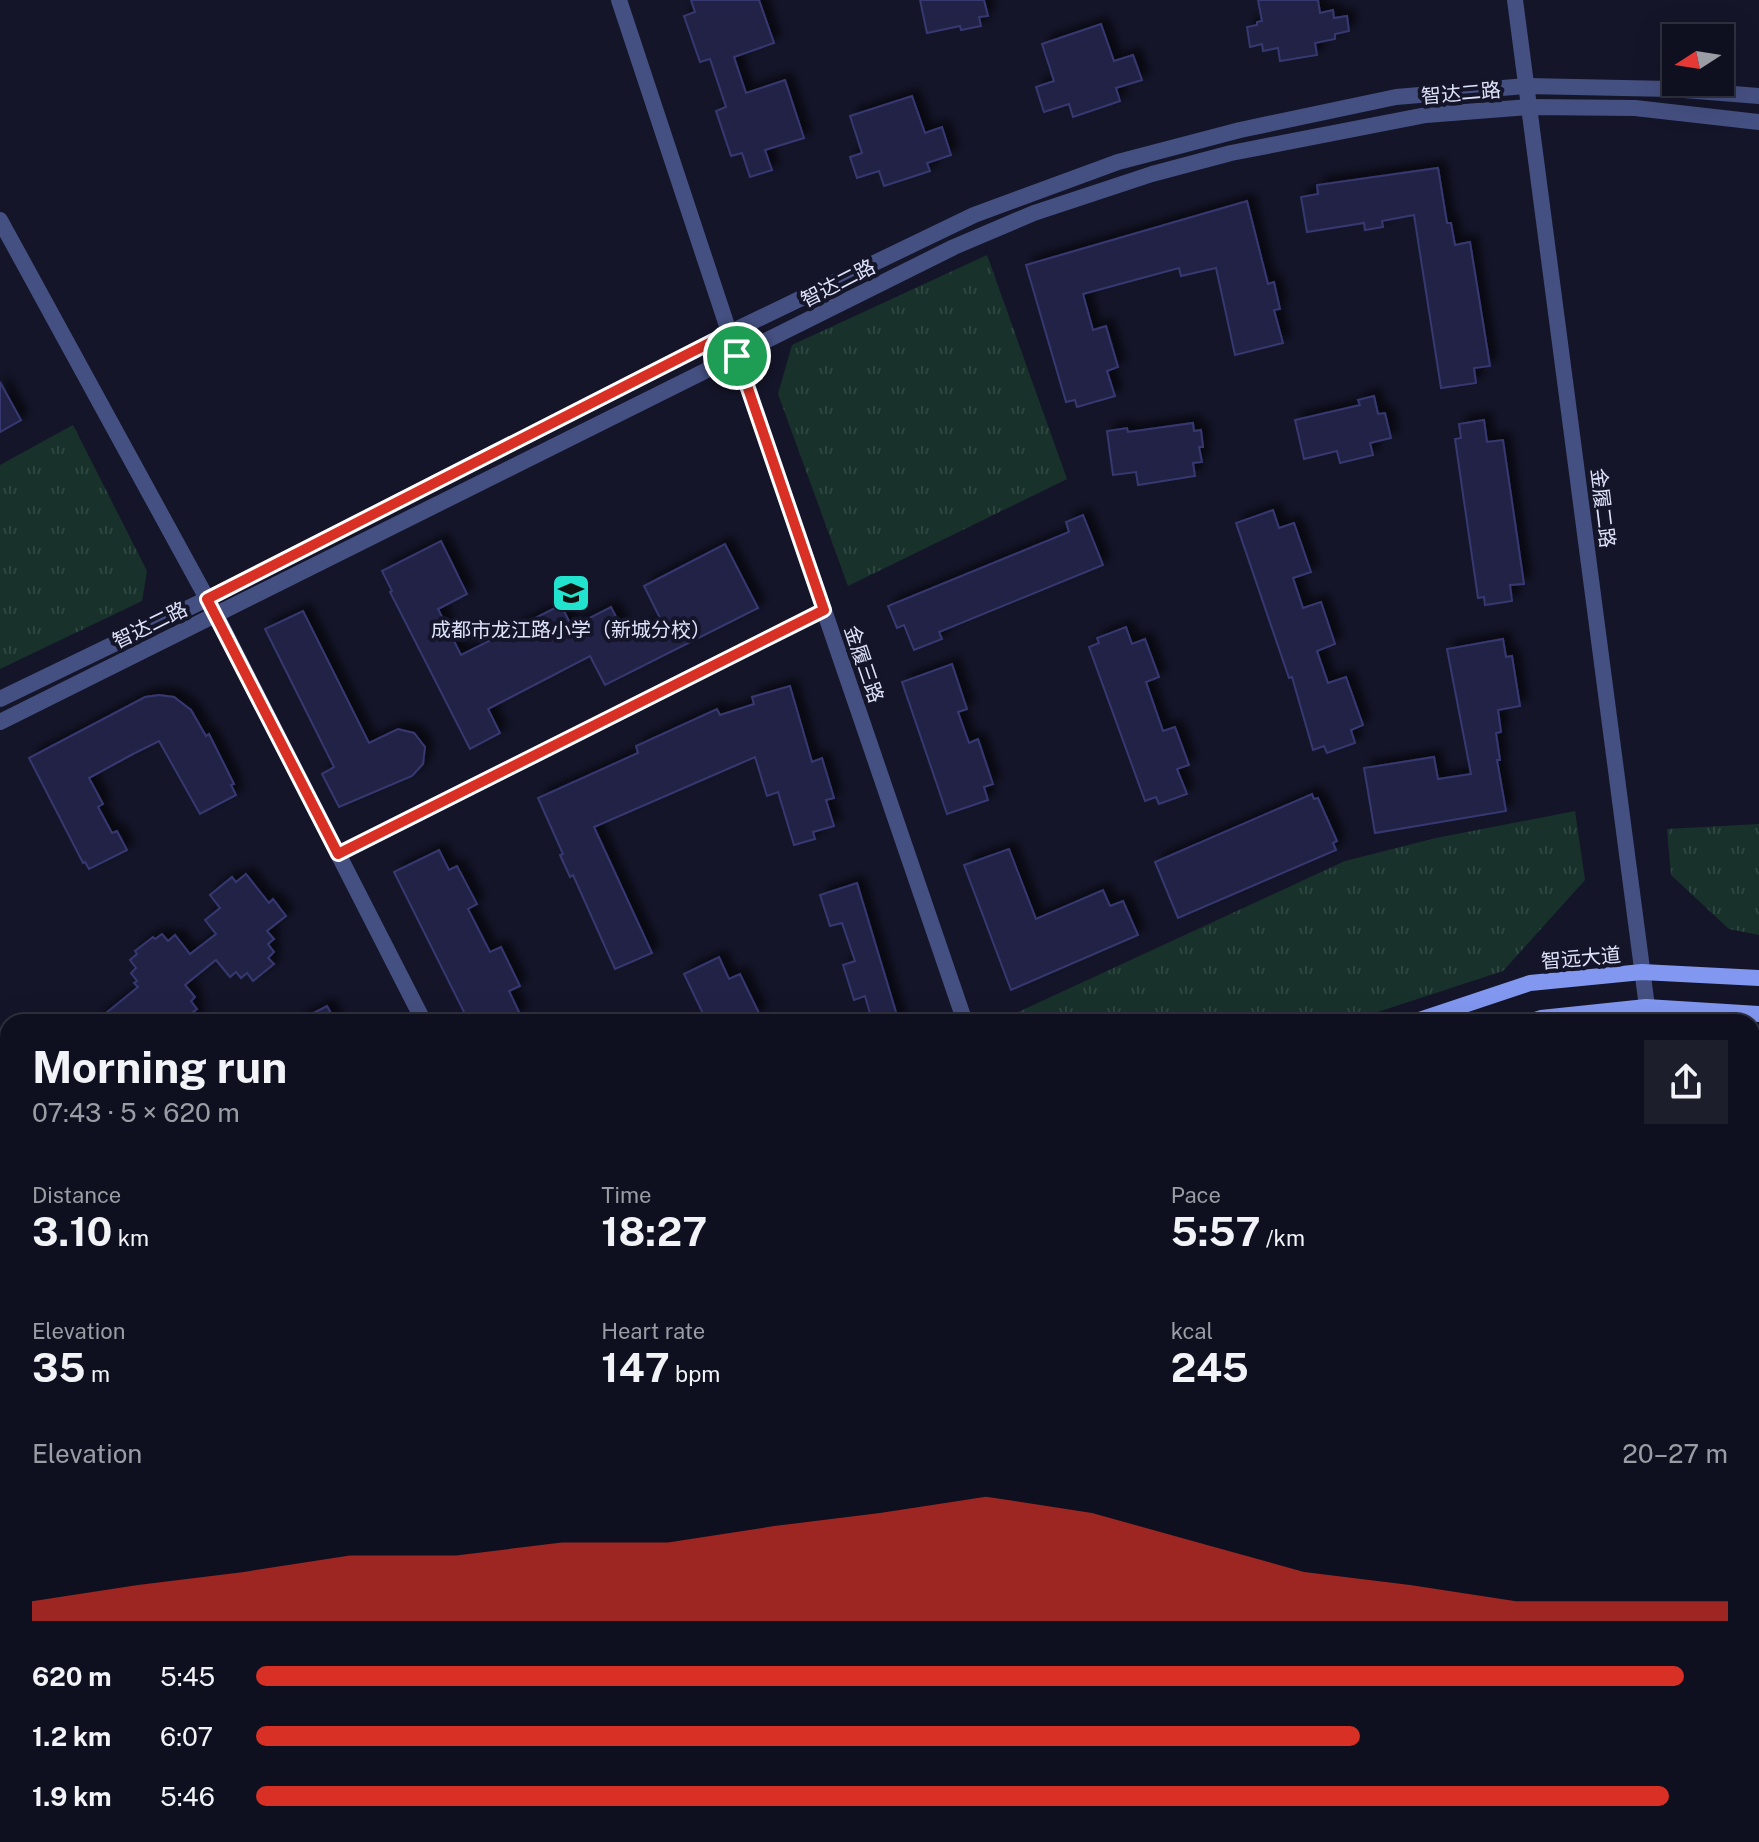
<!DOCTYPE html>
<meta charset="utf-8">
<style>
:root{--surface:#0f101f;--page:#1d1e2c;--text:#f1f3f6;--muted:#9b9da4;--line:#2f303d;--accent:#d93025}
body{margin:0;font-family:"Public Sans","Noto Sans SC",sans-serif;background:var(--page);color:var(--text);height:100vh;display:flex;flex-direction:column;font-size:30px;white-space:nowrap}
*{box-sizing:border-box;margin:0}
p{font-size:26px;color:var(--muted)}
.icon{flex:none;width:44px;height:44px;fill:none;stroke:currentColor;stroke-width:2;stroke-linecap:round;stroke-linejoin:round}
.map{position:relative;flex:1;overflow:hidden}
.drawer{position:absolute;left:0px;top:1014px;width:1760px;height:828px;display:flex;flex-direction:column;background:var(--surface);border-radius:24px 24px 0 0;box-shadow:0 8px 32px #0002,0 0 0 2px var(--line)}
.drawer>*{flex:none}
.needle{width:52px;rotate:258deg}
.controls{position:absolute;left:1662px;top:24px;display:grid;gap:16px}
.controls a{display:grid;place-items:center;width:72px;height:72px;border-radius:0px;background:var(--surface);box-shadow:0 8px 32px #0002,0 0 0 2px var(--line);font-size:40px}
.pin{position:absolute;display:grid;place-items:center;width:68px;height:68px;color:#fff;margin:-34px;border:4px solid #fff;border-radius:50%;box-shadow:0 2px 8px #0007}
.round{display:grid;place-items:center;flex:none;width:84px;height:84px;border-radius:0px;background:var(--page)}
.overview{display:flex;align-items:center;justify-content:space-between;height:136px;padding:0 32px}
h1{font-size:44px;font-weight:700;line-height:60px}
.metrics{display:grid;grid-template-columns:repeat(3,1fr);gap:12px;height:136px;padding:8px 32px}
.metrics div{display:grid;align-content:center}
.metrics b{font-size:40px;font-weight:700}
.metrics small{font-size:22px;font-weight:400}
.metrics p{font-size:22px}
.chart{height:224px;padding:16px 32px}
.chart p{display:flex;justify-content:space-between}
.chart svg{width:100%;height:144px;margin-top:8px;fill:var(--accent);opacity:.7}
ul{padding:0 32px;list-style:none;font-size:26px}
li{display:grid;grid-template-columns:128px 96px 1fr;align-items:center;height:60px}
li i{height:20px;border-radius:10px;background:var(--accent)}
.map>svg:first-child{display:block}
.park{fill:url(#park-tufts)}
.building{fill:#222347;stroke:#373871;stroke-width:2;filter:url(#shadow)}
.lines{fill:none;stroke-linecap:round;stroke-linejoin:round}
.minor{stroke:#455082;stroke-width:16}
.tertiary{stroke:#455082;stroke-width:16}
.secondary{stroke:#8297f0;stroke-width:16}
.route-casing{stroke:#fff;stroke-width:16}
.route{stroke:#d93025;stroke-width:10}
.labels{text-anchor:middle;stroke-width:8;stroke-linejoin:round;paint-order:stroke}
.street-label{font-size:20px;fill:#dfe2fb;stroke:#141529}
.poi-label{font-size:20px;fill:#dfe2fb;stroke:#141529}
</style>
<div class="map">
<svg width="1759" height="1842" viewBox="0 0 1759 1842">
<defs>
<pattern id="park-tufts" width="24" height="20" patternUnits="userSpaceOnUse" patternTransform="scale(2)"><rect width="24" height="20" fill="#18322b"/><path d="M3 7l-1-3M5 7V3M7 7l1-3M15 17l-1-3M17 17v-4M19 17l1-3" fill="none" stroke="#2e4640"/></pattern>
<filter id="shadow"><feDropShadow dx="7" dy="-7" stdDeviation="4" flood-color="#0009"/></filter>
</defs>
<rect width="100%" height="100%" fill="#141529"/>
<g class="park">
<polygon points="987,255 1067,479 848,586 778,394 792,345"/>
<polygon points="73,425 147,571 142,601 0,669 0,465"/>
<polygon points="1575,811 1585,880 1503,971 1347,1022 1002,1022 1001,1020 1345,861 1436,838"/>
<polygon points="1759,824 1759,935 1729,929 1671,875 1667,829"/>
<polygon points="8,1538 8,1681 0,1688 0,1545"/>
</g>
<g class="building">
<polygon points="691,0 759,0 774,43 734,57 746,93 785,80 804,138 765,150 772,170 750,177 742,153 731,156 716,111 726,107 710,59 700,62 684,16 695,12"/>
<polygon points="920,0 984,0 988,16 979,17 981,26 961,30 960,26 927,33"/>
<polygon points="1258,0 1318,0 1320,13 1333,10 1334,18 1347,16 1349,31 1335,34 1335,39 1315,43 1317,55 1280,61 1278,48 1263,51 1262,44 1250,47 1247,27 1257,25 1257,22 1262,21"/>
<polygon points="1101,24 1114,61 1133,55 1142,80 1116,88 1120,101 1073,117 1069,104 1044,112 1036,87 1054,81 1042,44"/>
<polygon points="912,96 925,133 942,127 951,155 927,163 930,171 884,186 879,171 857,178 850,157 862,153 850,116"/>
<polygon points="1438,168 1447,223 1451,223 1455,245 1470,242 1490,366 1474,368 1476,383 1441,388 1414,215 1382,221 1383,227 1365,230 1364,223 1307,232 1301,197 1318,194 1317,185"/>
<polygon points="1247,201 1268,284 1274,282 1280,309 1274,310 1283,343 1235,355 1216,268 1181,276 1179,268 1083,294 1093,330 1106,326 1118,367 1107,371 1115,396 1077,407 1075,400 1066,402 1026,265"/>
<polygon points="0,382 21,420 0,432"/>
<polygon points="1374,396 1378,414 1385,413 1391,438 1370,443 1373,455 1340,463 1337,451 1304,459 1295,420 1360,405 1358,400"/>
<polygon points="1484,420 1487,442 1503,440 1524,584 1510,585 1512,601 1485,605 1484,597 1478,598 1455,439 1461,438 1459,424"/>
<polygon points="1193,423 1194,431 1201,430 1203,447 1199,447 1202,462 1193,463 1195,476 1138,485 1136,472 1113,475 1107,431 1127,428 1128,432"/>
<polygon points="1273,510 1279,528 1294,523 1311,572 1293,578 1303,608 1321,602 1335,644 1317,651 1328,683 1346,677 1363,725 1351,730 1355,743 1327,753 1324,746 1313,750 1292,677 1289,678 1236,523"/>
<polygon points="1083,515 1103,565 939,632 942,639 914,650 904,625 897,628 888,606 1069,532 1066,522"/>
<polygon points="441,541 467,594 438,609 461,655 561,605 572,627 611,607 627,638 661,620 644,586 725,544 758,608 605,685 590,656 488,709 500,733 470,749 390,592 392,591 382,571"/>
<polygon points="303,611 369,743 398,729 414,733 425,747 423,764 412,776 339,807 322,774 334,767 265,629"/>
<polygon points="1126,627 1132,644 1145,639 1159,677 1146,682 1163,731 1175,727 1189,765 1177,769 1187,794 1159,804 1156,797 1145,801 1089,647 1099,643 1097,638"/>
<polygon points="1503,639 1506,657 1512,656 1520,706 1498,710 1501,732 1496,733 1500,760 1497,760 1506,811 1375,833 1364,768 1434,757 1438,779 1471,774 1447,649"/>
<polygon points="952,664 967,709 958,712 969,743 978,739 993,784 984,787 988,800 947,814 902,682"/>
<polygon points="790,686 812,762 822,758 834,798 826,800 834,826 813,832 815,839 794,845 778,792 767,796 755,757 594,827 652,953 615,969 573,875 570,877 560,855 563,854 538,798 638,753 636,746 717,709 720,715 754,704 752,697"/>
<polygon points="159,695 174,697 191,710 206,736 209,734 234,784 231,785 236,795 200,814 159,741 133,754 89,778 103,804 98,807 112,833 117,831 127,850 89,869 85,862 83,863 29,758 145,697"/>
<polygon points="1312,794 1314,799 1318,798 1337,841 1333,843 1336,850 1178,918 1155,862"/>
<polygon points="1009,849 1036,919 1103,890 1110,906 1123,901 1138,935 1011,990 964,865"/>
<polygon points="439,850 449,870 457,866 477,904 468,909 490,952 501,947 520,986 509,991 520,1014 504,1022 469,1022 394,872"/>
<polygon points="246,874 269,903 273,899 286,916 267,931 274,939 268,944 274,952 268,958 274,964 253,981 247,973 241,978 236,972 230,977 216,960 185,985 195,997 191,1001 197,1009 192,1013 199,1022 95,1022 138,987 134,983 137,981 131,973 136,968 130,960 137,954 135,951 153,937 155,939 162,934 168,941 175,935 190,954 216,934 205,920 220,908 210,895 232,877 236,882"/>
<polygon points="857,883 899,1022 880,1022 877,1015 871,1017 865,996 854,1000 843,965 855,961 842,923 830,926 820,895"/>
<polygon points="719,957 729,979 740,974 759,1013 748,1018 750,1022 707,1022 684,974"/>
<polygon points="327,1006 336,1022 296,1022"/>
</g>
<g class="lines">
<g class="minor">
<polyline points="619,0 737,356 965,1022"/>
<polyline points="0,220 216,615 424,1022"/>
<polyline points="338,854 824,610"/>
<polyline points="1245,1834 1247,1842"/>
<polyline points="866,1842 879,1834"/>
</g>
<g class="tertiary">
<polyline points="1515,0 1649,1022"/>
<polyline points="0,699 207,599 729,333 974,215 1118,162 1240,130 1396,97 1527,86 1671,89 1759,96"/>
<polyline points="0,722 954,247 1034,213 1152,174 1231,153 1426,115 1530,107 1635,108 1759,122"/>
<polyline points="1752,1730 1759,1783"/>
</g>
<g class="secondary">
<polyline points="1413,1022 1530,983 1642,972 1759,978"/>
<polyline points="1529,1022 1541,1018 1646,1007 1759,1014"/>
<polyline points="0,1270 8,1279"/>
<polyline points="0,1309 8,1319"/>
<polyline points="0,1750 8,1744"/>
<polyline points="0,1805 8,1799"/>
<polyline points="444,1834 451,1842"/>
<polyline points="470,1834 477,1842"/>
</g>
</g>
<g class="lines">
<g class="route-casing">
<polygon id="route" points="729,333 824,610 338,854 207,599"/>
</g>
<use href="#route" class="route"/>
</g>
<defs>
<g id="school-square" transform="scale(2)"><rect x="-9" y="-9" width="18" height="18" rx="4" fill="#22e4ce" stroke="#141529"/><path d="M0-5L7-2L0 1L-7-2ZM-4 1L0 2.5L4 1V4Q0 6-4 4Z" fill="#111"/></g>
</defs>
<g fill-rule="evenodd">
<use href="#school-square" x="571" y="593"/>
</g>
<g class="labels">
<g class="street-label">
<text transform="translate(1461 93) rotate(-5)" y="7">智达二路</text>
<text transform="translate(838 283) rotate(-27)" y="7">智达二路</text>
<text transform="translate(1603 508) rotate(83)" y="7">金履二路</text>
<text transform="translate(150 625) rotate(-26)" y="7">智达二路</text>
<text transform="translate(864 664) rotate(71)" y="7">金履三路</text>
<text transform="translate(1581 958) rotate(-5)" y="7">智远大道</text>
</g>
<g class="poi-label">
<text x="571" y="637">成都市龙江路小学（新城分校）</text>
</g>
</g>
</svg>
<div class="controls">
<a><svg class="needle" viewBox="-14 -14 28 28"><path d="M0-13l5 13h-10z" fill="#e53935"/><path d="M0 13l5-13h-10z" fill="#9b9da4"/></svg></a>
</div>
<div class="pin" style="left:737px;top:356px;background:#1e9e55"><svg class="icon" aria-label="arrive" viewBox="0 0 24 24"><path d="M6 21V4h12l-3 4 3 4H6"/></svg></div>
<section class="drawer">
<div class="overview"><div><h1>Morning run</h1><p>07:43 · 5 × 620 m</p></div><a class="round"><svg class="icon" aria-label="share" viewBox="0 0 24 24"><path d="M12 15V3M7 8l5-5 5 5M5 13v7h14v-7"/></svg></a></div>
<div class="metrics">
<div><p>Distance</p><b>3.10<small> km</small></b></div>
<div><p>Time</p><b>18:27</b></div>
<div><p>Pace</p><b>5:57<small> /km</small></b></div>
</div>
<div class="metrics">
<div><p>Elevation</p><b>35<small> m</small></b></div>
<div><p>Heart rate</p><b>147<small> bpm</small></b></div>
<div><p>kcal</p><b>245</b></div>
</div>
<div class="chart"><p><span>Elevation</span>20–27 m</p>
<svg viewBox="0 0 160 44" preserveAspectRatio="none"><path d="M0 44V38L10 33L20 29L30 24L40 24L50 20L60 20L70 15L80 11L90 6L100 11L110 20L120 29L130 33L140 38L150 38L160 38V44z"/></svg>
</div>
<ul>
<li><b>620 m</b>5:45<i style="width:97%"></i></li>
<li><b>1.2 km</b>6:07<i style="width:75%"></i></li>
<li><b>1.9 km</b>5:46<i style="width:96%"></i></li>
</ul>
</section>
</div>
